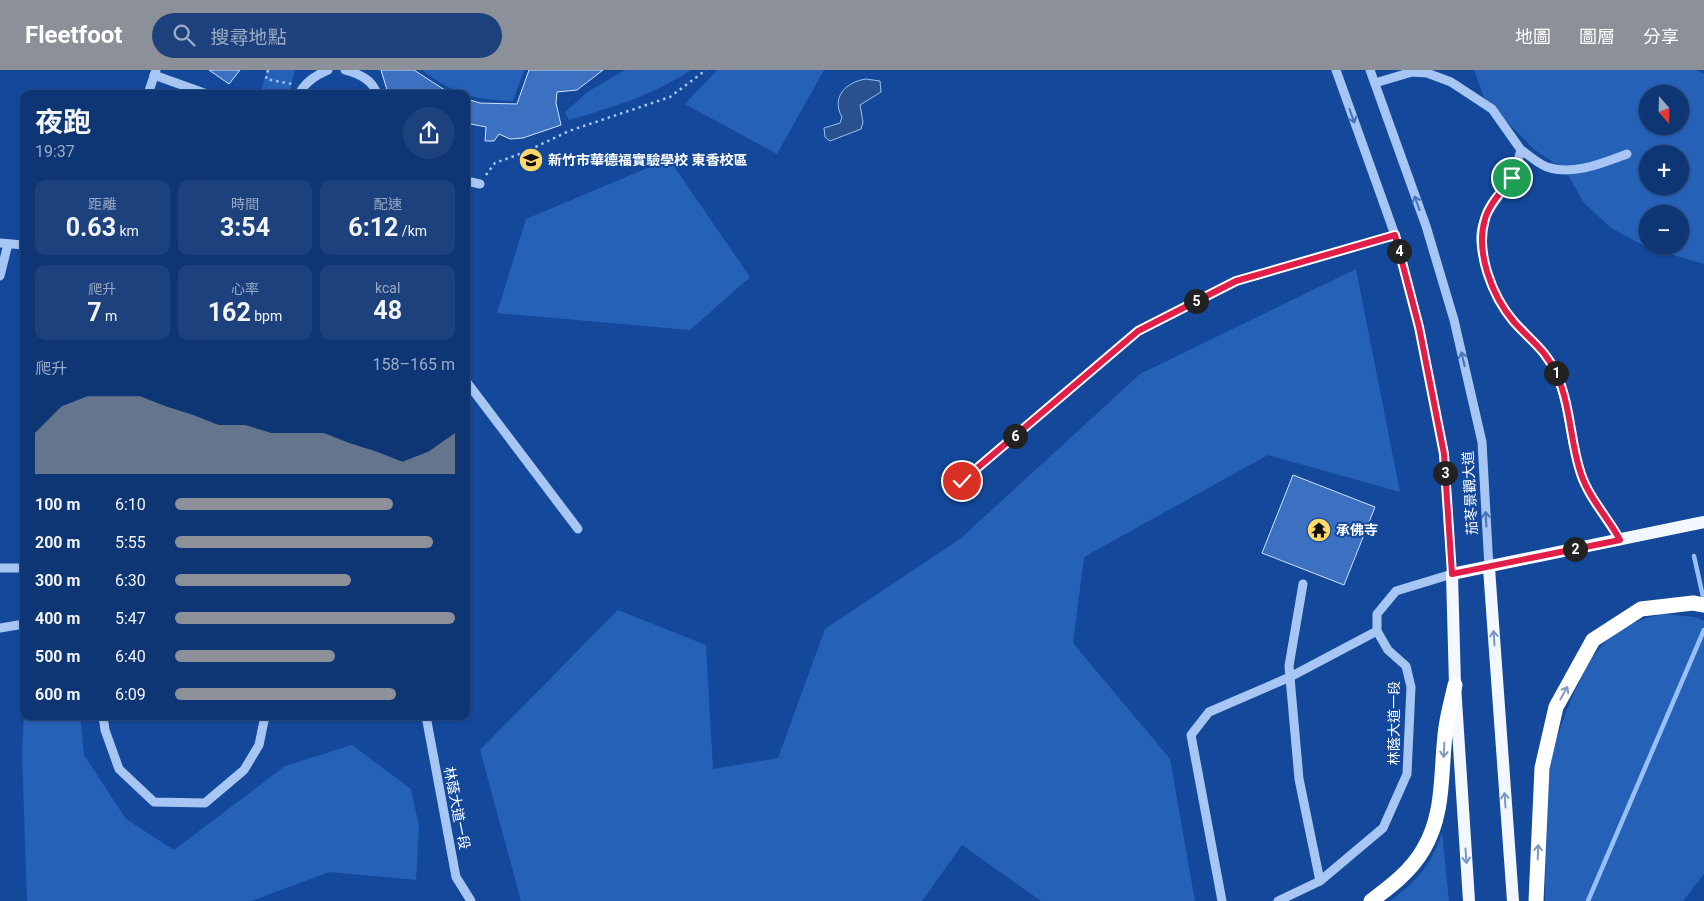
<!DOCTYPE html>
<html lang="zh-TW">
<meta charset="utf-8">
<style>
:root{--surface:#0e3674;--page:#1c417c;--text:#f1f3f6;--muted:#9babc5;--line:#2e5086;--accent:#8c9099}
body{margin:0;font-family:Roboto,"Noto Sans TC",sans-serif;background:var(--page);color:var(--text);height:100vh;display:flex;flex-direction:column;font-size:19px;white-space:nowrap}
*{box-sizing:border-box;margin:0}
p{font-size:16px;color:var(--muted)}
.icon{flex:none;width:28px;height:28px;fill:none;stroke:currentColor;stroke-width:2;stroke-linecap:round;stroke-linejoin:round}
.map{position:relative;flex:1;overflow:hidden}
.panel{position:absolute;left:20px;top:20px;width:450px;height:630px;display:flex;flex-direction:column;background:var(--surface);border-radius:10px;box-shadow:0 1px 4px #0004,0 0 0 1px var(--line)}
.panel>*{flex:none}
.needle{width:32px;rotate:160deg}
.controls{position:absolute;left:1639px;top:15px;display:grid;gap:10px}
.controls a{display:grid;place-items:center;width:50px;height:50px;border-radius:50%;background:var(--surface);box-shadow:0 1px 4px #0004,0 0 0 1px var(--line);font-size:25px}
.pin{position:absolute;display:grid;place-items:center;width:42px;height:42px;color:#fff;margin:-21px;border:2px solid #fff;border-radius:50%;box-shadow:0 1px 5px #0007}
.km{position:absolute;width:25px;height:25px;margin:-12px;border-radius:50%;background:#222;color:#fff;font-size:14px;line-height:25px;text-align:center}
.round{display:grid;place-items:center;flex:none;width:52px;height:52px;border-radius:26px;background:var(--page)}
.head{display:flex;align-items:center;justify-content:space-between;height:85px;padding:0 15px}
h1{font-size:28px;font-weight:700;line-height:38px}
.stats{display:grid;grid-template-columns:repeat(3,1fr);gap:8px;height:85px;padding:5px 15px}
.stats div{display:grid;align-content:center;border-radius:10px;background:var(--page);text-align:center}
.stats b{font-size:25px;font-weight:700}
.stats small{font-size:14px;font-weight:400}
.stats p{font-size:14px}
.chart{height:140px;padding:10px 15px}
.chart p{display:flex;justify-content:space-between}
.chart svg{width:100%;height:90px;margin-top:5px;fill:var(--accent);opacity:.7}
ul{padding:0 15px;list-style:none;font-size:16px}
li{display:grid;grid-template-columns:80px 60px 1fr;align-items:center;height:38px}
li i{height:12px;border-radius:6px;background:var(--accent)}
header{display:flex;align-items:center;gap:30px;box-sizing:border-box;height:70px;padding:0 25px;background:var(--accent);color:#fff}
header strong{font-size:24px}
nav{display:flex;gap:28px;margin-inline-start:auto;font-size:18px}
.search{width:350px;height:45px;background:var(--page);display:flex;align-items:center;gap:12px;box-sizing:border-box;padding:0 18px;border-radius:28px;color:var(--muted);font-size:19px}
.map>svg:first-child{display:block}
.green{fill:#2661b8;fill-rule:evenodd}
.water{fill:#2a518e;stroke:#99c0f6}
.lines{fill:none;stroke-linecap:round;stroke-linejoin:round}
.stream{stroke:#99c0f6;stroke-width:4.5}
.building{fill:#3c71c1;stroke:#cfe2fd}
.path{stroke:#a7c6f3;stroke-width:2.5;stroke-dasharray:2.5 4;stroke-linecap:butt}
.minor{stroke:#a7c6f3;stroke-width:9}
.major{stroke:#f3f7ff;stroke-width:12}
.highway{stroke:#fff;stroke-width:15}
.oneway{stroke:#4774b9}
.oneway2{stroke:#7897c7}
.oneway3{stroke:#7d9ac7}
.route-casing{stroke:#fff;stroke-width:10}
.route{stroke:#e11d48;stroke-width:6}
.labels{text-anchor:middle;stroke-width:4;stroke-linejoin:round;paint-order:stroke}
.poi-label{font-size:14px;font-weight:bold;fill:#fff;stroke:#13489a;text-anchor:start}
.street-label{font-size:14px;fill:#fff;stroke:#13489a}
</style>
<header>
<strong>Fleetfoot</strong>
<div class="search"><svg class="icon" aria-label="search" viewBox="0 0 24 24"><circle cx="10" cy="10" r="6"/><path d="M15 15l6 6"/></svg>搜尋地點</div>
<nav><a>地圖</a><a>圖層</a><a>分享</a></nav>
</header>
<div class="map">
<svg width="1704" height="831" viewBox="0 0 1704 831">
<rect width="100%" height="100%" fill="#13489a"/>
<g class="green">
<polygon points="267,0 295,0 289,24 260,24"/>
<path d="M422,0H524L513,31C474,30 453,24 422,0Z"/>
<path d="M625,0H691C651,26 614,37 569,50L565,42L589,21Z"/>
<polygon points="717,0 824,0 777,84 685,34"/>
<path d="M1474,0H1697L1704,4V194L1646,177L1611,158L1584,133L1566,101L1535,80L1485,30ZM1648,24H1680V56H1648ZM1648,84H1680V116H1648ZM1648,144H1680V176H1648Z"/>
<polygon points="669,89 750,207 690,260 497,243 526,149"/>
<polygon points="1356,199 1400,422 1268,385 1084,487 1073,573 1170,689 1195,831 1041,831 962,775 922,831 521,831 480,680 618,540 706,575 713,699 778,688 825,559 960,469 1140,304"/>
<path d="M1663,544L1695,547L1704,551V804L1683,831H1545C1546,787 1544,741 1550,697C1554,666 1580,602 1600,578C1615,559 1639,549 1663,544Z"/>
<polygon points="24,642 24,646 80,646 84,685 126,749 174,780 285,696 352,675 411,719 419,756 416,810 329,802 251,831 27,831 22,683"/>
<path d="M1442,763L1449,831H1390C1419,809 1429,798 1442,763Z"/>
</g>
<path class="water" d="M866,9L880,11L881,22L860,35L863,52L861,59L830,71L825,67L824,58L840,53L842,47C831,28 845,12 866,9Z"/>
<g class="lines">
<g class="stream">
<polyline points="1694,486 1704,531"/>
<polyline points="1588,831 1704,560"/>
</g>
</g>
<g class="building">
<polygon points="209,0 240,0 229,14"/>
<polygon points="381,0 414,0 451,24 391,24 387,20"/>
<polygon points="529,0 603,0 577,20 557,22 556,33 561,55 523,68 510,69 499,64 494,71 485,71 486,57 466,53 466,29 480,33 517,34"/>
<polygon points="1293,405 1375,437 1344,515 1262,483"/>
</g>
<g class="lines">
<g class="path">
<polyline points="268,0 266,9 292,14"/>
<polyline points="486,105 495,93 525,82 569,61 670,27 706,0"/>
</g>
<g class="minor">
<path d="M345,0C359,4 372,9 377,24"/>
<polyline points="1370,0 1426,156 1454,250 1482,372 1489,498"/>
<polyline points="154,5 207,24"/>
<polyline points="1375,13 1412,2 1427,3 1451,12 1492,39 1521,80"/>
<polyline points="148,24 156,0"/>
<path d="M299,24C305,12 316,5 328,0"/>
<polyline points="466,111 480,114"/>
<polyline points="0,173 24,175"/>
<polyline points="0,206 8,174"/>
<polyline points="466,311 578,459"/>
<polyline points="962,411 1138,261 1237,211 1395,165"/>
<path d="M1620,470C1608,448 1589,428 1581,404C1570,372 1570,337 1557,305C1547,282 1531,270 1515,252C1496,232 1484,200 1481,173C1478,148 1498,128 1511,109C1516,100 1518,90 1521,80C1529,85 1538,94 1547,97C1573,106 1603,93 1627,84"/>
<polyline points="0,498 24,498"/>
<polyline points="1303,514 1289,596 1299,709 1320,811"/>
<polyline points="0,558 24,554"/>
<polyline points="103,646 105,660 119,699 154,732 205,733 244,700 259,675 265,646"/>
<polyline points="426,646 456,807 471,831"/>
<polyline points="1222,831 1191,665 1209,642 1290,607 1377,561"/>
<polyline points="1278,831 1320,811 1383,758 1407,704 1411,617 1406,596 1388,580 1377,561 1377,544 1396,521 1452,504 1444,384 1419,257 1395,165 1336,0"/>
</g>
<g class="major">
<polyline points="1489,498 1513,831"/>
<polyline points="1469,831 1455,615 1452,504 1704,452"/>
</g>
<g class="highway">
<path d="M1371,831C1390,817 1411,801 1423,780C1446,742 1440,698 1446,657C1448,643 1452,629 1455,615"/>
<polyline points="1536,831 1542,698 1556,637 1593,570 1641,539 1693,533 1704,535"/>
</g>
</g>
<defs><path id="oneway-shaft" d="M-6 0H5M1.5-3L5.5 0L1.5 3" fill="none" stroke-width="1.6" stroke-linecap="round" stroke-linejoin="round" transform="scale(1.25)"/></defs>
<g class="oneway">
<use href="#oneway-shaft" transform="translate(1352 46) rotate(70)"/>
<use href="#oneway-shaft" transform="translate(1417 133) rotate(-110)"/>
<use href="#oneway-shaft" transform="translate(1463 289) rotate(-103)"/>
<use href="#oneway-shaft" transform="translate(1486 449) rotate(-93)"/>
</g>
<g class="oneway2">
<use href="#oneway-shaft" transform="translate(1494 568) rotate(-94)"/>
<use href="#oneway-shaft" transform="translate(1505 730) rotate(-94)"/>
<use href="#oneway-shaft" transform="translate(1466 786) rotate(86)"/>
</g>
<g class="oneway3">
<use href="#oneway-shaft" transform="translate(1564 623) rotate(-61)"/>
<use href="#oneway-shaft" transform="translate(1444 680) rotate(93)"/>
<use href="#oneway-shaft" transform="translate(1538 782) rotate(-88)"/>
</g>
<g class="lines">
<g class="route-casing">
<path id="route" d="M962,411L1138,261L1236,211L1395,165L1419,257L1444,384L1452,504L1620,470C1608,448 1589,428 1581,404C1570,372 1571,337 1557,305C1546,280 1531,271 1514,252C1492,226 1475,182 1485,149C1489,134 1503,120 1512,108"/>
</g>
<use href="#route" class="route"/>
</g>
<defs>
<g id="school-disc" transform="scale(1.25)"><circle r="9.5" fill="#ffda69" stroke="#13489a"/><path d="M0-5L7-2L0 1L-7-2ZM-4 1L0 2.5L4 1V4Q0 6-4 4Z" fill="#111"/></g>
<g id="temple-disc" transform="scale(1.25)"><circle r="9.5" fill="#ffda69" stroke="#13489a"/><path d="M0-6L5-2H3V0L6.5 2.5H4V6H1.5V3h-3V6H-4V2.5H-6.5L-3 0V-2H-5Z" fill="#111"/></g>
</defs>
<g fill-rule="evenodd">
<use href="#school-disc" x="531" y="90"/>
<use href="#temple-disc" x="1319" y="460"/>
</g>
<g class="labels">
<g class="poi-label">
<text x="548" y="95">新竹市華德福實驗學校 東香校區</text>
<text x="1336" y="465">承佛寺</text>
</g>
<g class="street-label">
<text transform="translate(1470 423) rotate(-93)" y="5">茄苳景觀大道</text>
<text transform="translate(1394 653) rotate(-90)" y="5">林蔭大道一段</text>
<text transform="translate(457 738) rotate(79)" y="5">林蔭大道一段</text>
</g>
</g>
</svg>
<div class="controls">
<a><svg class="needle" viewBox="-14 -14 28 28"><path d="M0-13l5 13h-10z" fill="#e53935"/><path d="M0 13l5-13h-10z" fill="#9babc5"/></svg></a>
<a>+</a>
<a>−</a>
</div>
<div class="pin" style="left:1512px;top:108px;background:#1e9e55"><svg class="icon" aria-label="arrive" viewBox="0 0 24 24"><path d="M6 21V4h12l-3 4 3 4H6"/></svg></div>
<div class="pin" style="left:962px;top:411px;background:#d93025"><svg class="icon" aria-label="check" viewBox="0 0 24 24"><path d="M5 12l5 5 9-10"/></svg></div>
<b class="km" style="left:1556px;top:303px">1</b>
<b class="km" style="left:1575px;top:479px">2</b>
<b class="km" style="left:1445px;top:403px">3</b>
<b class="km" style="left:1399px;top:181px">4</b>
<b class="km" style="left:1196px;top:231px">5</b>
<b class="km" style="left:1015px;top:366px">6</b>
<section class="panel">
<div class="head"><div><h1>夜跑</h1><p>19:37</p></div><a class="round"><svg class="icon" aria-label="share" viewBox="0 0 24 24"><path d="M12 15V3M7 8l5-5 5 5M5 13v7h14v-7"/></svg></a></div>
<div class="stats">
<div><p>距離</p><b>0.63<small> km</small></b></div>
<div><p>時間</p><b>3:54</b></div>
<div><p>配速</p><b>6:12<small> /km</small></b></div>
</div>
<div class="stats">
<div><p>爬升</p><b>7<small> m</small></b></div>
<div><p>心率</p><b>162<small> bpm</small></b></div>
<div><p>kcal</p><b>48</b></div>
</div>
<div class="chart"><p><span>爬升</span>158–165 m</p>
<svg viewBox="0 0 160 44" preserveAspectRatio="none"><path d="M0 44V24L10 11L20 6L30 6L40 6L50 11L60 15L70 20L80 20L90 24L100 24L110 24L120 29L130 33L140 38L150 33L160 24V44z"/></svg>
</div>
<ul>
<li><b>100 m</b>6:10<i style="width:78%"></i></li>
<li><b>200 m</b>5:55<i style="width:92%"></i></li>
<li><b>300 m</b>6:30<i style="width:63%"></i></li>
<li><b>400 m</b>5:47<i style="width:100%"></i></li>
<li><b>500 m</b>6:40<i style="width:57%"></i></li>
<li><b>600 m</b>6:09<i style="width:79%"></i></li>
</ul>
</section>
</div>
